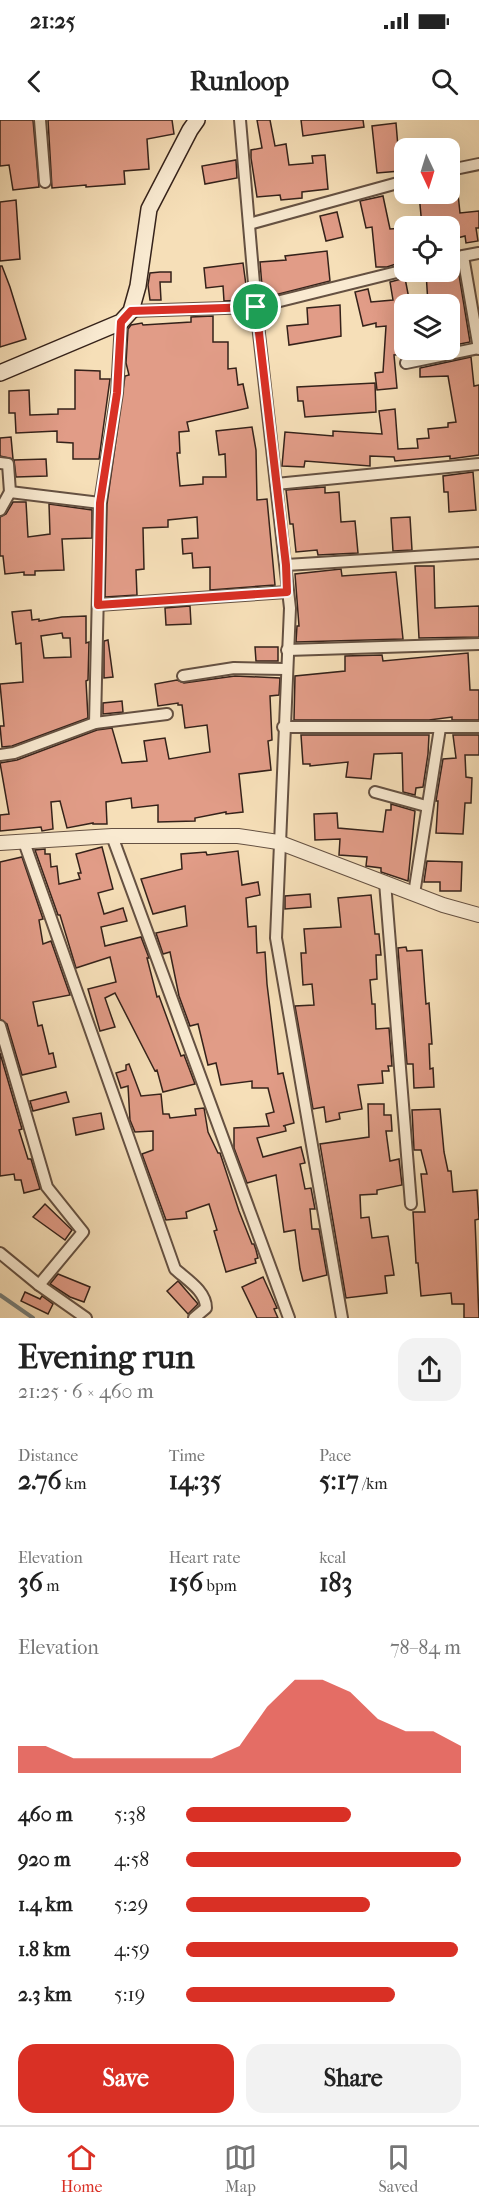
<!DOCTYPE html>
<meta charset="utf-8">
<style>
:root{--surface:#fff;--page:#f2f2f2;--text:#222;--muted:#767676;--line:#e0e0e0;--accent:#d93025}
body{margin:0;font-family:"IM FELL French Canon",serif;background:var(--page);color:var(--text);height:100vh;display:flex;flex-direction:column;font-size:22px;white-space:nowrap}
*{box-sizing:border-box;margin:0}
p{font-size:20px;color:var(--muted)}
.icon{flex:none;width:33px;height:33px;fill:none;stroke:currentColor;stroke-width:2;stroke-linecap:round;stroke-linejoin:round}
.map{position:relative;height:1198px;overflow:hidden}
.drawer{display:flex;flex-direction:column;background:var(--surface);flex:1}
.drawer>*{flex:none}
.needle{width:39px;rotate:176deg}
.fabs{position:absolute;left:394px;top:18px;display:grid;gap:12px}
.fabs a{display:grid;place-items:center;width:66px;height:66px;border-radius:12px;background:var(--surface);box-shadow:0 6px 24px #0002;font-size:30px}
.pin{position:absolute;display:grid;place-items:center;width:51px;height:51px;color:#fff;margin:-26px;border:3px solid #fff;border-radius:50%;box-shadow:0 2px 6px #0007}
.round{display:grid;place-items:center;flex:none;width:63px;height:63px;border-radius:18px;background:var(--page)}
.head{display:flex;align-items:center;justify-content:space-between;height:102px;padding:0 18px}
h1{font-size:33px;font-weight:700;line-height:45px}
.metrics{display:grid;grid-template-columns:repeat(3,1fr);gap:9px;height:102px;padding:6px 18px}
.metrics div{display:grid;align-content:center}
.metrics b{font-size:26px;font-weight:700}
.metrics small{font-size:16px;font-weight:400}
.metrics p{font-size:16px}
.chart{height:168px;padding:12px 18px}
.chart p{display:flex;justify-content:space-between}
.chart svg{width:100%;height:108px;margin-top:6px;fill:var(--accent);opacity:.7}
.primary-button{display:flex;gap:12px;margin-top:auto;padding:12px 18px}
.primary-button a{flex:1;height:69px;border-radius:18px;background:var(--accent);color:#fff;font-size:24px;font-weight:700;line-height:69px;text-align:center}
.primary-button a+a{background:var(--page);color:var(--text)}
ul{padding:0 18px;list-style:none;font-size:20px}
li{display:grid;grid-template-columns:96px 72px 1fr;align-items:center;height:45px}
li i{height:15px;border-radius:8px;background:var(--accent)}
.status{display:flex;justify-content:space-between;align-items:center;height:42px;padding:0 30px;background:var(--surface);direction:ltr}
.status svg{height:16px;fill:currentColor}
header{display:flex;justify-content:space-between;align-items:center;height:78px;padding:0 18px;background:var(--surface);font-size:27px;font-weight:700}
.tab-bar{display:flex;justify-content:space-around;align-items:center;height:84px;border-top:2px solid var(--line);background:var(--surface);font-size:16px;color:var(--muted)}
.tab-bar a{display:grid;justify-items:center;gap:3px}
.tab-bar .on{color:var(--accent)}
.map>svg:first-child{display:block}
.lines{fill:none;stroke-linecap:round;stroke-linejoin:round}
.stream{stroke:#757d79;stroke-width:4}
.building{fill:#e19c87;stroke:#35221a;stroke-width:1.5;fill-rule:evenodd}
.minor-casing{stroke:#655142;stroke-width:14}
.tertiary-casing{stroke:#655142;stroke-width:16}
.secondary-casing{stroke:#35221a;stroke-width:18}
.minor{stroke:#f9ead1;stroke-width:10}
.tertiary{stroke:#f9ead1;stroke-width:14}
.secondary{stroke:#f9ead1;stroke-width:15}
.route-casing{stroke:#fff;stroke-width:12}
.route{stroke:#d93025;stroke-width:8}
</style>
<div class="status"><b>21:25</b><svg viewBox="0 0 49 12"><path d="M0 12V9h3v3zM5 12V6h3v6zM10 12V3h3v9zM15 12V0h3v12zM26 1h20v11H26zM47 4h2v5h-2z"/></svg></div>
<header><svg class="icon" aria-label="back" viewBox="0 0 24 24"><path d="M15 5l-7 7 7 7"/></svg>Runloop<svg class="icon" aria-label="search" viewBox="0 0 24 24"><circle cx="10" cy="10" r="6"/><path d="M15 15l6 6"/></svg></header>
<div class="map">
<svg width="479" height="1198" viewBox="0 0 479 1198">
<rect width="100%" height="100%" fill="#f6dfb8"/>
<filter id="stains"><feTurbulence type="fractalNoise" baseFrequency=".00333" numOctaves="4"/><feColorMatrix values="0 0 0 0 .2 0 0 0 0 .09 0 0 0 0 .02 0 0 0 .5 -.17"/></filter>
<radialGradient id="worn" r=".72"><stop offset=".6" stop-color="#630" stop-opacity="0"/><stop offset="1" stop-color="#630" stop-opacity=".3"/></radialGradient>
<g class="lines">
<polyline class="stream" points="0,1175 33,1198"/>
</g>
<g class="building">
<polygon points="0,0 33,0 39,67 13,70 9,45 0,46"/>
<polygon points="48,0 172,0 174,14 147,19 149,49 124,51 125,64 86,67 86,65 52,68"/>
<polygon points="257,0 270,0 275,26 286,24 289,45 313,43 312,36 325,35 328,69 302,72 302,78 281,80 280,75 257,77 251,38 251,30 262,28"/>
<polygon points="301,0 363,0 364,7 303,16"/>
<polygon points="396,3 400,51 377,53 372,6"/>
<polygon points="236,40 237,58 205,64 202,46"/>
<polygon points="419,74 458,74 460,93 479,91 479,108 476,108 478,121 466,123 465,116 450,120 450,106 422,106"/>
<polygon points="383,76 390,109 405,108 405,141 387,147 376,147 372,107 366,108 360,81"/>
<polygon points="16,80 20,139 0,141 0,82"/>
<polygon points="337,92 343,117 326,121 320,96"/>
<polygon points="327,131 330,161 263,178 260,142 286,140 285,136"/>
<polygon points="243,143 248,180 224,181 223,166 206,168 204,148"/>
<polygon points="0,146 2,146 10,167 26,219 0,227"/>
<polygon points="458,149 470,222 450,226 450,184 428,184 426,152 450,152 450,150"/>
<polygon points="160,152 171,152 171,162 160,162 161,180 150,180 148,165 150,153"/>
<polygon points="405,158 410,184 405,184 405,234 394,235 397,268 377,270 375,253 383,252 386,206 376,207 376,203 363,206 355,172 368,169 371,182 393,180 390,162"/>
<polygon points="340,185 341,216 289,225 287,206 308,204 307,188"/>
<polygon points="213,196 213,222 228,222 228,249 236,248 238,265 243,264 248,288 187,302 189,311 179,312 180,333 177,333 180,366 203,364 203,357 226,357 225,334 219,335 216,311 252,307 256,330 257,380 267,379 275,465 210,470 210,447 193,448 192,433 183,434 182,419 198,418 197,397 168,400 168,407 143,408 144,449 136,450 137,475 105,477 107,384 125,256 129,255 126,243 128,209 131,205 142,203 143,205 191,202 191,197"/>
<polygon points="471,237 474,266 479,265 479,335 450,339 450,336 395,341 394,337 370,336 370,346 305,341 304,347 282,346 285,312 333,316 333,311 382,314 379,291 395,289 398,329 418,328 417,319 429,318 428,309 448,307 448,303 456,302 448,256 420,257 420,248"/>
<polygon points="75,250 100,251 100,259 110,259 99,339 73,339 73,323 57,322 57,311 16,313 15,293 9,293 9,271 29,270 30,295 58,294 58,289 75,289"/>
<polygon points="375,263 376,292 305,297 303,281 298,281 297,267"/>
<polygon points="11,317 13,339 0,336 0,318"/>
<polygon points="46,339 47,356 16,357 14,340"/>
<polygon points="473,352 476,390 449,392 448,372 444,372 443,356"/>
<polygon points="325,367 325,373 339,372 341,402 355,401 358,433 318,435 317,430 296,432 293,404 290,404 286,370"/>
<polygon points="13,382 26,382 28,417 50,414 49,384 92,390 92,418 62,419 64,450 35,451 35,455 24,455 24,452 5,454 3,436 0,436 0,397 6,394"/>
<polygon points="410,397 412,430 393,431 391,398"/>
<polygon points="415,446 434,446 435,488 479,486 479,517 419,518"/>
<polygon points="341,449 342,456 396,452 403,519 296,522 297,506 299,506 295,454"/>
<polygon points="190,486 191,504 166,505 165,488"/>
<path d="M31,490L32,500L39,499V501L62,497L86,496V523L89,522L88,560L86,561L88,598L12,626L2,627L0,606H4L0,564L23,562L21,523L16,524L12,492ZM62,513L63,518H70L71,537L44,538L41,516Z"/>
<polygon points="108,520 113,557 104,558 104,521"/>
<polygon points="255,527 278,527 278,541 256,541"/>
<polygon points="468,533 470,570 479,570 479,600 452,600 452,597 429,600 294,600 295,556 345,551 345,536 382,535 383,541"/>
<polygon points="235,556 280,558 279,575 270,576 272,620 268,621 271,650 239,654 243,692 226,694 226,692 195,698 195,701 158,702 158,685 132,688 131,678 106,682 107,704 93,704 93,703 67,708 60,681 51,682 53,709 42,711 41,707 0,711 0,695 9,694 0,643 17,640 97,610 112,608 122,643 147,641 144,621 165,618 169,639 210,632 207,605 185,608 182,585 178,585 178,583 158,586 155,564 177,560 184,563"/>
<polygon points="122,581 123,592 103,594 103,583"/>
<polygon points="301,615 429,615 428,634 423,667 416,668 415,675 403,672 402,633 374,634 371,659 346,657 348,642 310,646 310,644 303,644"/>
<polygon points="453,615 479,615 479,635 465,635 466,657 472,658 471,683 465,683 463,714 436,713 438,681 436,681 443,639 456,638"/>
<polygon points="391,684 415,691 408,761 381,752 381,748 366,746 367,737 339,735 340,719 315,720 314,694 337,693 338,708 383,712 386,690 391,690"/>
<polygon points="102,727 113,769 98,773 104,794 123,788 127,801 101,807 105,826 141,817 149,838 147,838 157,877 159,876 181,936 184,935 195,964 163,972 157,950 155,951 115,873 105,878 115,907 100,911 88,869 116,862 110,837 76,848 60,795 58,795 35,730 45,729 45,734 50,734 51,747 57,746 59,764 80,759 78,753 81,753 76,734"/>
<polygon points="238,731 242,765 258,762 260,775 246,778 248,807 256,806 257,833 265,832 267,864 278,954 283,953 294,1003 283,1006 285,1006 286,1011 257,1018 263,1037 301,1027 305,1043 300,1044 305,1069 311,1068 315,1089 310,1089 312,1109 319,1109 327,1155 303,1161 300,1149 295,1110 284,1112 276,1055 247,1063 234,1028 234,1008 269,1006 266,994 274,992 268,968 252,968 252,961 221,965 216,943 208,945 198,904 190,906 179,876 170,832 163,834 156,813 187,806 185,786 153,794 141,759 182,749 181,734 206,732 207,735"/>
<polygon points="22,737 43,799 39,800 43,824 51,821 70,875 33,882 38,906 42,905 49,934 53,933 56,947 22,955 7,904 0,899 0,742"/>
<polygon points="427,741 462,742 461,771 440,771 440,762 424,762"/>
<polygon points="310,774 311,787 285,789 285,776"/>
<polygon points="371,775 375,814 379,814 381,835 376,835 377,859 370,860 372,884 375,884 376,909 389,908 392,946 388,946 389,951 382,951 383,963 358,965 362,989 339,993 340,999 326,1002 324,987 313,989 295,886 314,885 312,864 303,865 301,833 306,833 304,809 341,807 338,778"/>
<polygon points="406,827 407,831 422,830 426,884 429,883 432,924 429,924 430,949 433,948 434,967 414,968 413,944 407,944 398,828"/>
<polygon points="0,933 22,1009 19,1010 28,1039 31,1039 40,1069 24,1073 21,1060 15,1060 14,1054 0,1056"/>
<polygon points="129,944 141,976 161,974 163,994 169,994 170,998 196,995 195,989 204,988 208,1012 218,1033 220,1033 239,1091 252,1124 254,1124 256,1130 258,1138 255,1139 256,1143 226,1152 214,1111 217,1110 209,1084 186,1092 187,1098 166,1100 142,1034 153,1030 153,1011 135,1012 130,1000 128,966 121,968 116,953 126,950 126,945"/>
<polygon points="66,972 69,982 33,991 30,981"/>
<polygon points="368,984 384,984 384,995 391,995 392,1011 386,1011 390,1041 399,1039 402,1065 377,1070 377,1074 360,1075 361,1098 369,1097 372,1118 388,1116 394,1155 385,1156 387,1173 346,1178 320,1024 369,1017"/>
<polygon points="440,989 444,1032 448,1051 451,1051 453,1072 477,1070 479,1099 475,1100 479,1198 464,1198 464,1184 452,1184 451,1173 421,1176 418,1143 416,1143 413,1092 425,1092 421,1054 427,1054 421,1030 414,1030 412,990"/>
<polygon points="101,993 104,1009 76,1015 73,998"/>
<polygon points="45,1084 72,1110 65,1120 33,1097"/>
<polygon points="58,1154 90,1167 84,1182 70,1177 50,1164"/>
<polygon points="263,1157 277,1188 274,1189 278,1198 257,1198 242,1167"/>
<polygon points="178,1161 198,1184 188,1194 167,1171"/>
<polygon points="25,1172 40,1179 42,1176 53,1184 48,1194 21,1181"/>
</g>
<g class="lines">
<g class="minor-casing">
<g id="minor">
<polyline points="40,0 45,62"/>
<polyline points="240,0 256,187 405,150"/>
<polyline points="450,50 479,44"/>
<polyline points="249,104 405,61"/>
<polyline points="463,136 479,133"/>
<polyline points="450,139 463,136 479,229"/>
<polyline points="131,191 256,187 290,488 276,818 342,1198"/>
<polyline points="406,243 479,228"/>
<polyline points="0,343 8,344 10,372 100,383"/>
<polyline points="276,364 479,344"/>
<polyline points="0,390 10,372"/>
<polyline points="286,445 479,433"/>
<polyline points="98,485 287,472"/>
<polyline points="287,530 479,524"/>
<polyline points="183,556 234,548 286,549"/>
<polyline points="95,603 167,594"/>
<polyline points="283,607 479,607"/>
<polyline points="0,635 14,633 95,603 100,383 117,273 121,202"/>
<polyline points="375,672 426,686"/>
<polyline points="112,716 289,1198"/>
<path d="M24,722L175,1149C187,1160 206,1171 206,1188L194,1198"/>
<polyline points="385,762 411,1084"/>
<polyline points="414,774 440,608"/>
<polyline points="0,906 47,1067 83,1112 39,1165"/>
<polyline points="0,1133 39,1165 86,1198"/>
</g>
</g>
<g class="tertiary-casing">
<polyline id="tertiary" points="0,723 112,716 238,716 278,722 443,785 479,795"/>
</g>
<g class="secondary-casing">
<polyline id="secondary" points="0,253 121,202 131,191 138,166 149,89 190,10 197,0"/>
</g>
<use href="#minor" class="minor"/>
<use href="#tertiary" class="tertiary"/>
<use href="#secondary" class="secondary"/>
</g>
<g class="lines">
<g class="route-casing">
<polygon id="route" points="256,187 286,445 287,472 98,485 100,383 117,273 121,202 131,191"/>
</g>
<use href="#route" class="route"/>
</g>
<rect width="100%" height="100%" filter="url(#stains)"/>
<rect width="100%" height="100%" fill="url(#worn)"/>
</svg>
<div class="fabs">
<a><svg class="needle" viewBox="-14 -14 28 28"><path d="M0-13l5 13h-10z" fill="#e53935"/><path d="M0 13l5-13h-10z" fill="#767676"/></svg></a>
<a><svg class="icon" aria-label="locate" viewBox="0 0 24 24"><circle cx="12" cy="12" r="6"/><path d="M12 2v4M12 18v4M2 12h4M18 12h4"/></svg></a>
<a><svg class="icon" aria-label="layers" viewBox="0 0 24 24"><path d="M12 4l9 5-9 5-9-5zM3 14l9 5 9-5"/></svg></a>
</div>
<div class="pin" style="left:256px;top:187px;background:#1e9e55"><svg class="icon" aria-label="arrive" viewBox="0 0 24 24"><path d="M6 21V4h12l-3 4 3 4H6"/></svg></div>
</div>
<section class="drawer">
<div class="head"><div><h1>Evening run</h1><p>21:25 · 6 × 460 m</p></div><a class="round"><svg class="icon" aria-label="share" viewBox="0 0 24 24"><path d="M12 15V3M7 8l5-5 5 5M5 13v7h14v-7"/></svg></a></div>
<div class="metrics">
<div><p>Distance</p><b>2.76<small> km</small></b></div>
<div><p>Time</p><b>14:35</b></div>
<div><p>Pace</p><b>5:17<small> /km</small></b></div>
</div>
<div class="metrics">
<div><p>Elevation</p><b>36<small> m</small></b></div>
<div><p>Heart rate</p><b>156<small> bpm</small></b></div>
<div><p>kcal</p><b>183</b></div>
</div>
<div class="chart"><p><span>Elevation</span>78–84 m</p>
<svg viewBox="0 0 160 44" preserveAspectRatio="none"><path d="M0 44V33L10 33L20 38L30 38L40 38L50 38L60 38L70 38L80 33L90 17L100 6L110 6L120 11L130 22L140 27L150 27L160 33V44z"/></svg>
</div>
<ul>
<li><b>460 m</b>5:38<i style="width:60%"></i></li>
<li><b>920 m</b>4:58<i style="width:100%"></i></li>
<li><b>1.4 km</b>5:29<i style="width:67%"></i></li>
<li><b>1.8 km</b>4:59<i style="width:99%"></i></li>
<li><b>2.3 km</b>5:19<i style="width:76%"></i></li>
</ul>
<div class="primary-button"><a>Save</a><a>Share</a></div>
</section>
<nav class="tab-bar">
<a class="on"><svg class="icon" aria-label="home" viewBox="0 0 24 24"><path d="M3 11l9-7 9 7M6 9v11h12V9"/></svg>Home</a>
<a><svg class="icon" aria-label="map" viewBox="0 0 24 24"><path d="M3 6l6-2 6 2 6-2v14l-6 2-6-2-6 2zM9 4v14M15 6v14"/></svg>Map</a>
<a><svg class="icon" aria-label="saved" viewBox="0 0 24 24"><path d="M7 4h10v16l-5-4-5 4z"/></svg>Saved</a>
</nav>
